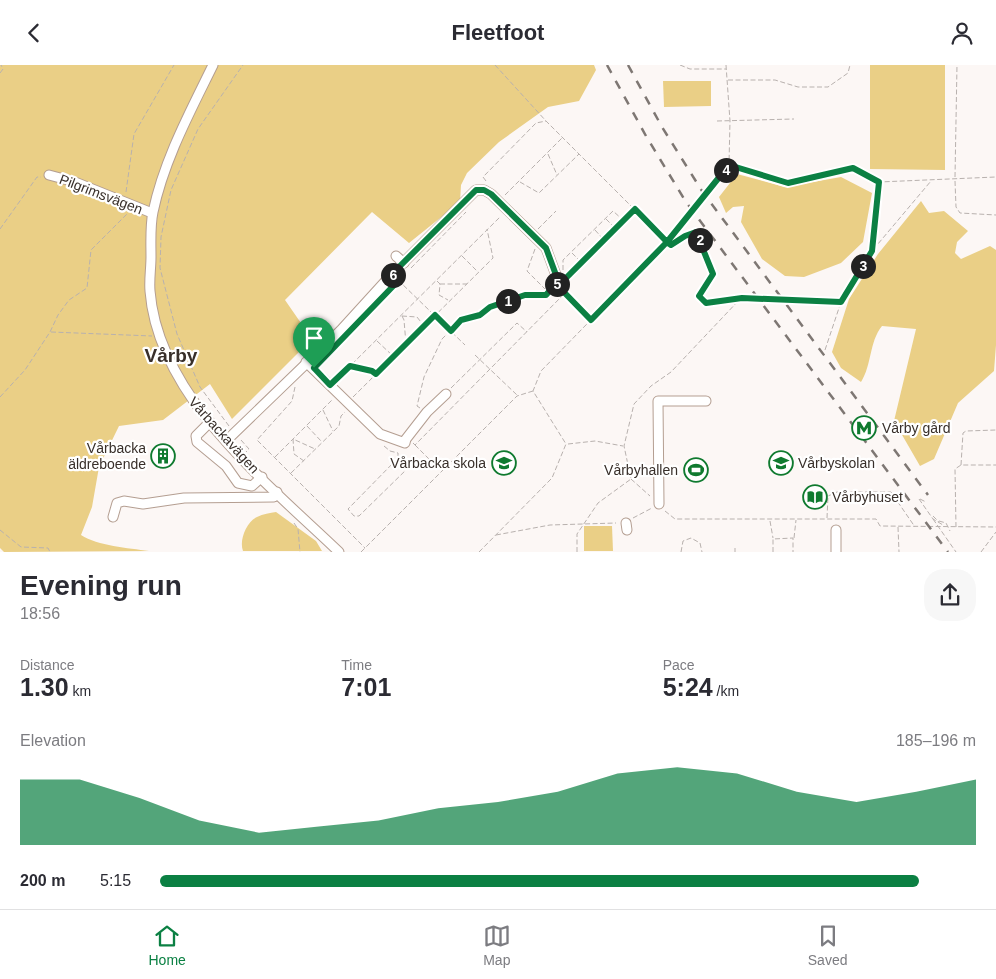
<!DOCTYPE html>
<meta charset="utf-8">
<style>
:root{--surface:#fff;--page:#f7f7f7;--text:#2b2b33;--muted:#7c7c81;--line:#e1e1e2;--accent:#0b8043}
body{margin:0;font-family:Arial,sans-serif;background:var(--page);color:var(--text);height:100vh;display:flex;flex-direction:column;font-size:19px;white-space:nowrap}
*{box-sizing:border-box;margin:0}
p{font-size:16px;color:var(--muted)}
.icon{flex:none;width:28px;height:28px;fill:none;stroke:currentColor;stroke-width:2;stroke-linecap:round;stroke-linejoin:round}
.map{position:relative;height:487px;overflow:hidden}
.panel{display:flex;flex-direction:column;background:var(--surface);flex:1}
.panel>*{flex:none}
.pin{position:absolute;display:grid;place-items:center;width:42px;height:42px;color:#fff;margin:-51px -21px;border-radius:50% 50% 50% 0;rotate:-45deg;box-shadow:0 0 5px #0007}
.pin .icon{rotate:45deg}
.km{position:absolute;width:25px;height:25px;margin:-12px;border-radius:50%;background:#222;color:#fff;font-size:14px;line-height:25px;text-align:center}
.round{display:grid;place-items:center;flex:none;width:52px;height:52px;border-radius:20px;background:var(--page)}
.summary{display:flex;align-items:center;justify-content:space-between;height:85px;padding:0 20px}
h1{font-size:28px;font-weight:600;line-height:38px}
.figures{display:grid;grid-template-columns:repeat(3,1fr);gap:8px;height:85px;padding:5px 20px}
.figures div{display:grid;align-content:center}
.figures b{font-size:25px;font-weight:600}
.figures small{font-size:14px;font-weight:400}
.figures p{font-size:14px}
.chart{height:140px;padding:10px 20px}
.chart p{display:flex;justify-content:space-between}
.chart svg{width:100%;height:90px;margin-top:5px;fill:var(--accent);opacity:.7}
ul{padding:0 20px;list-style:none;font-size:16px}
li{display:grid;grid-template-columns:80px 60px 1fr;align-items:center;height:38px}
li i{height:12px;border-radius:6px;background:var(--accent)}
header{display:flex;justify-content:space-between;align-items:center;height:65px;padding:0 20px;background:var(--surface);font-size:22px;font-weight:600}
.tab-bar{display:flex;justify-content:space-around;align-items:center;height:70px;border-top:1px solid var(--line);background:var(--surface);font-size:14px;color:var(--muted)}
.tab-bar a{display:grid;justify-items:center;gap:2px}
.tab-bar .selected{color:var(--accent)}
.map>svg:first-child{display:block}
.green{fill:#eacf86}
.lines{fill:none;stroke-linecap:round;stroke-linejoin:round}
.minor-casing{stroke:#b49e91;stroke-width:11}
.path{stroke:#b8b1ae;stroke-width:1;stroke-dasharray:5 2.5;stroke-linecap:butt}
.minor{stroke:#fff;stroke-width:9}
.rail{stroke:#7e7773;stroke-width:2.5;stroke-dasharray:9 9;stroke-linecap:butt}
.route-casing{stroke:#fff;stroke-width:10}
.route{stroke:#0b8043;stroke-width:6}
.labels{text-anchor:middle;stroke-width:4.5;stroke-linejoin:round;paint-order:stroke}
.street-label{font-size:14px;fill:#382f2a;stroke:#fff}
.poi-label{font-size:14px;fill:#382f2a;stroke:#fff;text-anchor:start}
.district-label{font-size:19px;font-weight:bold;fill:#382f2a;stroke:#fff}
</style>
<header><svg class="icon" aria-label="back" viewBox="0 0 24 24"><path d="M15 5l-7 7 7 7"/></svg>Fleetfoot<svg class="icon" aria-label="person" viewBox="0 0 24 24"><circle cx="12" cy="8" r="4"/><path d="M4 21q1-7 8-7t8 7"/></svg></header>
<div class="map">
<svg width="996" height="487" viewBox="0 0 996 487">
<rect width="100%" height="100%" fill="#fcf7f5"/>
<g class="green">
<path d="M0,0H594L596,5L579,36L548,42L499,77L467,108L461,120L460,137L409,178L372,147L285,235L312,274L232,354L210,319L163,355L119,361L99,402L92,442L81,470C98,481 128,483 149,486L4,487L0,483Z"/>
<polygon points="870,0 945,0 945,105 870,104"/>
<polygon points="663,16 711,16 711,41 664,42"/>
<polygon points="737,109 785,122 841,112 872,128 863,177 841,198 804,212 785,211 762,194 741,157 744,141 733,142 726,148 719,132"/>
<path d="M921,136L929,148L944,146L968,166L957,177L955,188L961,194L990,181L996,185V280L994,306L958,338L934,394L920,401L894,356L916,264L882,261C869,277 872,300 861,317L841,303L832,287L849,234L878,189Z"/>
<path d="M276,447L316,476L322,486H243C239,476 246,457 257,452C263,449 270,448 276,447Z"/>
<polygon points="584,461 612,461 613,486 584,486"/>
</g>
<g class="lines">
<g class="minor-casing">
<g id="minor">
<path d="M213,0C190,47 164,95 153,147C150,161 151,177 151,192C151,203 149,215 150,226C158,332 267,418 339,487"/>
<polyline points="49,110 75,117 152,148"/>
<polyline points="396,191 404,198"/>
<polyline points="306,297 380,369 405,378 406,374 427,347 446,329"/>
<polyline points="210,357 196,371 197,377 226,401 238,418 252,421 262,412"/>
<polyline points="226,376 341,265 392,209 476,125 484,125 491,129 546,183 556,210"/>
<polyline points="659,439 658,336 706,336"/>
<polyline points="113,452 117,438 124,436 143,439 184,433 274,432 277,427"/>
<polyline points="626,458 627,465"/>
<polyline points="836,465 836,487"/>
</g>
</g>
<g class="path">
<polyline points="495,0 546,56 667,177 671,180 685,171 696,167 713,209 701,225 700,235 706,238 742,233 841,237"/>
<polyline points="680,0 690,4 726,4"/>
<polyline points="726,0 730,56 729,99"/>
<polyline points="0,8 3,4 1,0"/>
<polyline points="728,15 775,15 798,22 828,22 848,8 850,0"/>
<polyline points="717,56 794,54"/>
<polyline points="548,89 557,110"/>
<polyline points="955,112 957,0"/>
<polyline points="486,116 483,112 536,58 546,56"/>
<polyline points="955,116 956,142 960,148 996,150"/>
<polyline points="520,117 539,128 579,89"/>
<polyline points="126,127 134,69 174,0"/>
<polyline points="505,130 562,73"/>
<polyline points="606,154 615,163"/>
<polyline points="0,164 37,112 41,112"/>
<polyline points="538,164 556,146"/>
<polyline points="595,165 604,175"/>
<polyline points="535,184 527,206 548,227"/>
<polyline points="872,186 879,117"/>
<polyline points="572,188 581,197"/>
<polyline points="462,191 478,207"/>
<polyline points="411,203 466,147"/>
<polyline points="563,205 563,195 613,146 623,155 634,145"/>
<polyline points="398,215 465,280"/>
<polyline points="437,216 440,219 439,230 448,235"/>
<polyline points="440,219 467,219"/>
<polyline points="559,221 565,228"/>
<polyline points="402,251 404,255 406,279"/>
<polyline points="402,251 417,252 424,261"/>
<polyline points="51,267 152,271"/>
<polyline points="377,276 394,292"/>
<polyline points="825,285 841,237 872,186 931,116"/>
<polyline points="475,290 517,330"/>
<polyline points="351,301 376,308"/>
<polyline points="336,315 500,152"/>
<polyline points="295,322 292,336 257,375 365,483"/>
<polyline points="451,323 517,258 527,267"/>
<polyline points="0,332 25,305 50,267 58,250 69,235 87,223 91,185 128,148"/>
<polyline points="353,332 493,193 487,164"/>
<polyline points="420,343 417,341 424,312 442,274 461,255 525,231 546,230 553,222 558,221 623,155"/>
<polyline points="323,345 333,366"/>
<polyline points="229,361 200,322 177,269 160,203 161,172 171,125 198,64 243,0"/>
<polyline points="307,361 321,376"/>
<polyline points="241,375 249,384 246,387"/>
<polyline points="413,378 415,380 565,228 591,255"/>
<polyline points="568,379 595,376 623,381"/>
<polyline points="415,380 442,407"/>
<polyline points="384,381 390,386 398,388 398,393 348,444 354,451 359,451 408,403 398,393"/>
<polyline points="275,392 332,335"/>
<polyline points="304,396 294,389 293,374 315,384"/>
<polyline points="961,400 963,368 966,366 996,365"/>
<polyline points="291,408 339,361 341,351 345,347"/>
<polyline points="631,414 650,431"/>
<polyline points="919,434 933,454 943,460"/>
<polyline points="920,434 926,437"/>
<polyline points="665,446 675,454 876,454 880,461 996,462"/>
<polyline points="933,451 939,457"/>
<polyline points="633,453 652,443"/>
<polyline points="827,453 828,431 837,427 891,427 915,462"/>
<polyline points="933,454 956,487"/>
<polyline points="770,456 773,473"/>
<polyline points="939,456 946,458 950,466"/>
<polyline points="294,458 298,464 300,487"/>
<polyline points="898,462 899,487"/>
<polyline points="956,462 955,404 961,400 996,400"/>
<polyline points="0,465 21,482 48,483 50,487"/>
<polyline points="496,470 550,460 616,458"/>
<polyline points="794,473 796,455"/>
<polyline points="735,483 735,487"/>
<polyline points="361,487 517,331 533,326"/>
<polyline points="479,487 552,413 566,379 533,326 541,306 667,177 729,100 788,118 853,103 879,117 996,112"/>
<polyline points="577,487 577,469 598,438 631,414 624,381 634,339 651,321 671,307 741,233"/>
<polyline points="681,487 683,476 691,473 700,478 702,487"/>
<polyline points="773,487 773,474 793,473 793,487"/>
<polyline points="981,487 996,467"/>
</g>
<use href="#minor" class="minor"/>
<g class="rail">
<polyline points="607,0 646,71 686,137 948,487"/>
<polyline points="628,0 662,62 702,126 928,430"/>
</g>
</g>
<g class="lines">
<g class="route-casing">
<polyline id="route" points="314,303 330,320 350,301 372,306 376,309 435,250 451,266 461,255 480,250 490,242 525,230 546,230 553,222 558,221 635,144 667,177 671,180 685,171 696,167 713,209 699,231 706,238 742,233 841,237 872,186 879,117 853,103 788,118 729,100 667,177 591,255 556,219 556,210 546,183 491,129 484,125 476,125 392,209 399,215 314,303"/>
</g>
<use href="#route" class="route"/>
</g>
<defs>
<g id="metro-ring" transform="scale(1.25)"><circle r="9.5" fill="#fff" stroke="#0f7a2f" stroke-width="1.5"/><path d="M-5.5 5V-5H-3L0 0L3-5H5.5V5H3V-.5L0 4L-3-.5V5Z" fill="#0f7a2f"/></g>
<g id="building-ring" transform="scale(1.25)"><circle r="9.5" fill="#fff" stroke="#0f7a2f" stroke-width="1.5"/><path d="M-4-6H4V6H1V3H-1V6H-4ZM-2.5-4.3h1.7v1.8h-1.7ZM.8-4.3h1.7v1.8H.8ZM-2.5-1h1.7V.8h-1.7ZM.8-1h1.7V.8H.8Z" fill="#0f7a2f"/></g>
<g id="school-ring" transform="scale(1.25)"><circle r="9.5" fill="#fff" stroke="#0f7a2f" stroke-width="1.5"/><path d="M0-5L7-2L0 1L-7-2ZM-4 1L0 2.5L4 1V4Q0 6-4 4Z" fill="#0f7a2f"/></g>
<g id="stadium-ring" transform="scale(1.25)"><circle r="9.5" fill="#fff" stroke="#0f7a2f" stroke-width="1.5"/><path d="M0-5a6.5 5 0 1 0 0 10a6.5 5 0 1 0 0-10ZM-3.5-1.8h7v3.6h-7Z" fill="#0f7a2f"/></g>
<g id="library-ring" transform="scale(1.25)"><circle r="9.5" fill="#fff" stroke="#0f7a2f" stroke-width="1.5"/><path d="M-6-4Q-3-5.5-.7-3.5V5Q-3 3-6 4ZM6-4Q3-5.5 .7-3.5V5Q3 3 6 4Z" fill="#0f7a2f"/></g>
</defs>
<g fill-rule="evenodd">
<use href="#metro-ring" x="864" y="363"/>
<use href="#building-ring" x="163" y="391"/>
<use href="#school-ring" x="504" y="398"/>
<use href="#school-ring" x="781" y="398"/>
<use href="#stadium-ring" x="696" y="405"/>
<use href="#library-ring" x="815" y="432"/>
</g>
<g class="labels">
<g class="street-label">
<text transform="translate(101 129) rotate(21)" y="5">Pilgrimsvägen</text>
<text transform="translate(224 370) rotate(48)" y="5">Vårbackavägen</text>
</g>
<g class="poi-label">
<text x="882" y="368">Vårby gård</text>
<text x="146" y="388" text-anchor="end">Vårbacka<tspan x="146" dy="16">äldreboende</tspan></text>
<text x="486" y="403" text-anchor="end">Vårbacka skola</text>
<text x="798" y="403">Vårbyskolan</text>
<text x="678" y="410" text-anchor="end">Vårbyhallen</text>
<text x="832" y="437">Vårbyhuset</text>
</g>
<g class="district-label">
<text x="171" y="297">Vårby</text>
</g>
</g>
</svg>
<div class="pin" style="left:314px;top:303px;background:#1e9e55"><svg class="icon" aria-label="arrive" viewBox="0 0 24 24"><path d="M6 21V4h12l-3 4 3 4H6"/></svg></div>
<b class="km" style="left:508px;top:236px">1</b>
<b class="km" style="left:700px;top:175px">2</b>
<b class="km" style="left:863px;top:201px">3</b>
<b class="km" style="left:726px;top:105px">4</b>
<b class="km" style="left:557px;top:219px">5</b>
<b class="km" style="left:393px;top:210px">6</b>
</div>
<section class="panel">
<div class="summary"><div><h1>Evening run</h1><p>18:56</p></div><a class="round"><svg class="icon" aria-label="share" viewBox="0 0 24 24"><path d="M12 15V3M7 8l5-5 5 5M5 13v7h14v-7"/></svg></a></div>
<div class="figures">
<div><p>Distance</p><b>1.30<small> km</small></b></div>
<div><p>Time</p><b>7:01</b></div>
<div><p>Pace</p><b>5:24<small> /km</small></b></div>
</div>
<div class="chart"><p><span>Elevation</span>185–196 m</p>
<svg viewBox="0 0 160 44" preserveAspectRatio="none"><path d="M0 44V12L10 12L20 21L30 32L40 38L50 35L60 32L70 26L80 23L90 18L100 9L110 6L120 9L130 18L140 23L150 18L160 12V44z"/></svg>
</div>
<ul>
<li><b>200 m</b>5:15<i style="width:93%"></i></li>
</ul>
</section>
<nav class="tab-bar">
<a class="selected"><svg class="icon" aria-label="home" viewBox="0 0 24 24"><path d="M3 11l9-7 9 7M6 9v11h12V9"/></svg>Home</a>
<a><svg class="icon" aria-label="map" viewBox="0 0 24 24"><path d="M3 6l6-2 6 2 6-2v14l-6 2-6-2-6 2zM9 4v14M15 6v14"/></svg>Map</a>
<a><svg class="icon" aria-label="saved" viewBox="0 0 24 24"><path d="M7 4h10v16l-5-4-5 4z"/></svg>Saved</a>
</nav>
